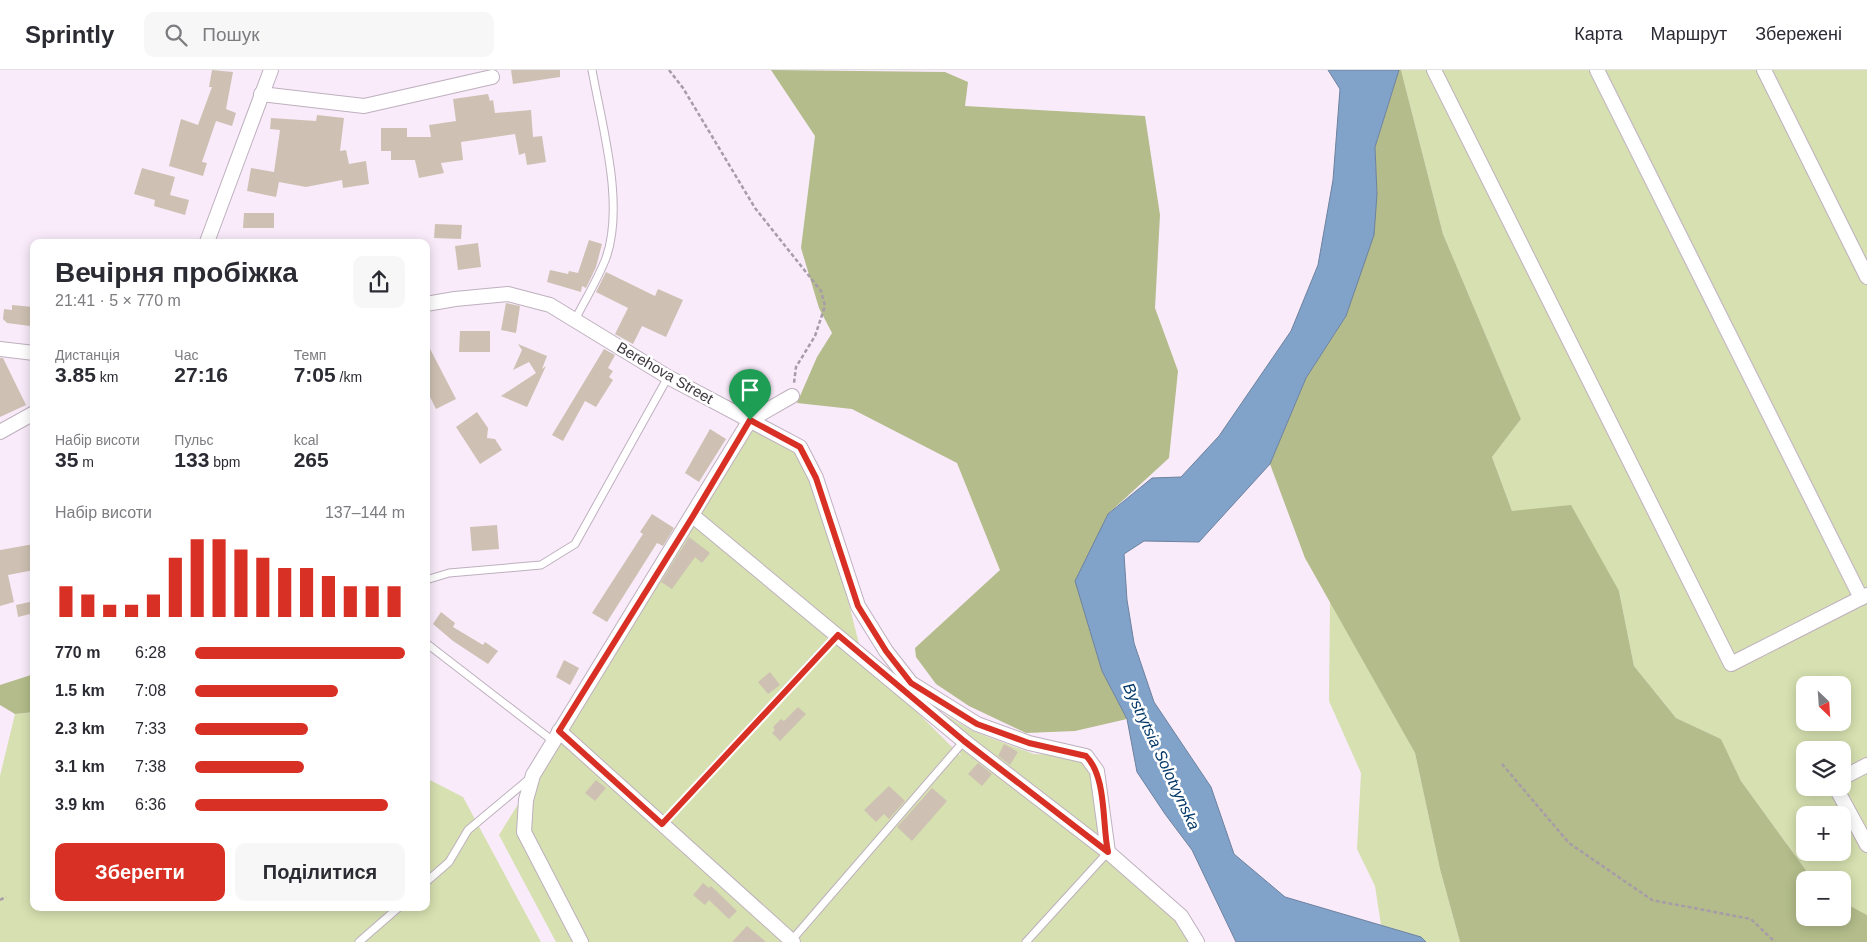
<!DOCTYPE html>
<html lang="uk">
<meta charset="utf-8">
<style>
:root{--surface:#fff;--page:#f7f7f7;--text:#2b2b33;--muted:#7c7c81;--line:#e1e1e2;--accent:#d93025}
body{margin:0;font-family:Arial,sans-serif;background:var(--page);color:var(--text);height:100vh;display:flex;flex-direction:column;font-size:19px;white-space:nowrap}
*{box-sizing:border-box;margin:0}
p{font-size:16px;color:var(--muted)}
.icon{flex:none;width:28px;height:28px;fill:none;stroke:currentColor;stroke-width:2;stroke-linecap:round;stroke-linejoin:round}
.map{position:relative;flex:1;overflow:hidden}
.sheet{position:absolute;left:30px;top:169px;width:400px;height:672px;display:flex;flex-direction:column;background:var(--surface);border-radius:10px;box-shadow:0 2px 12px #0003}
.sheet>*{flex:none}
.needle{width:32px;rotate:155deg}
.controls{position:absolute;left:1796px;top:606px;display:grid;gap:10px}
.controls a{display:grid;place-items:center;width:55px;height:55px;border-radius:10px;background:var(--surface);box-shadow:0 2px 12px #0003;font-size:25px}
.pin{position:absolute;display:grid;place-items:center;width:42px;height:42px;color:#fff;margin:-51px -21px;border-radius:50% 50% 50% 0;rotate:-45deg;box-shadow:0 0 5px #0007}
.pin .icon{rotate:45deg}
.round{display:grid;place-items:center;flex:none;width:52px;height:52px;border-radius:10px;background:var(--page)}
.overview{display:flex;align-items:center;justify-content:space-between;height:85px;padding:0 25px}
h1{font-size:28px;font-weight:700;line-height:38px}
.metrics{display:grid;grid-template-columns:repeat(3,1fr);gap:8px;height:85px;padding:5px 25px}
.metrics div{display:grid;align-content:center}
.metrics b{font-size:21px;font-weight:700}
.metrics small{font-size:14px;font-weight:400}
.metrics p{font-size:14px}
.chart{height:140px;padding:10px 25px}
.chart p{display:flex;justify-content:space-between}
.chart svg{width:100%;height:90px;margin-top:5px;stroke:var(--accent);stroke-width:6}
.primary-button{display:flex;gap:10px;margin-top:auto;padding:10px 25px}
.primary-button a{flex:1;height:58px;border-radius:10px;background:var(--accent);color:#fff;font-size:20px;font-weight:700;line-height:58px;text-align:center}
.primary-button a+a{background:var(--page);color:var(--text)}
ul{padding:0 25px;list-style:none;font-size:16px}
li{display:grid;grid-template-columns:80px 60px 1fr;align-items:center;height:38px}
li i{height:12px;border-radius:6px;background:var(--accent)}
header{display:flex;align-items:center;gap:30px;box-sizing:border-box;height:70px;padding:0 25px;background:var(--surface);border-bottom:1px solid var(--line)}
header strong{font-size:24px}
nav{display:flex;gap:28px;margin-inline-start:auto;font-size:18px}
.search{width:350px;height:45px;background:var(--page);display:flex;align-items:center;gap:12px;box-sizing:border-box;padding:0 18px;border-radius:10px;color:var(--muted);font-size:19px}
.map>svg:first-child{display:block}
.green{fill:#d6e0b0;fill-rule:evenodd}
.forest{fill:#b3bc8a}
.water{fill:#81a2c9;stroke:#6d829f}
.building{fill:#cec1b3}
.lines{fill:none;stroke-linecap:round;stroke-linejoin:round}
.lane-casing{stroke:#beb0be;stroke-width:9}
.street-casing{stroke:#beb0be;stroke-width:16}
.path{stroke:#a79ca7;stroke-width:2.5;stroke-dasharray:4 2.5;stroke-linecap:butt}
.lane{stroke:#fff;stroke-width:7}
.street{stroke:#fff;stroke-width:14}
.route-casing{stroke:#fff;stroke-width:10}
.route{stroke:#d93025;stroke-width:6}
.labels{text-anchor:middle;stroke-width:5;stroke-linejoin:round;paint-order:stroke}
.street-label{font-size:15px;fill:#3e383e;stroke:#fff}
.water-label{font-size:16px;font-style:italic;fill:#023767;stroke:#fff}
</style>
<header>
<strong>Sprintly</strong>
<div class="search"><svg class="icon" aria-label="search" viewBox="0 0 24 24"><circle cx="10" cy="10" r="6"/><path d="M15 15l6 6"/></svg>Пошук</div>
<nav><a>Карта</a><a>Маршрут</a><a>Збережені</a></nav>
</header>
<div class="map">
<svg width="1867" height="872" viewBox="0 0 1867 872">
<rect width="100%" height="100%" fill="#f9ebfa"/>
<g class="green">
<path d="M1401,0H1867V845L1843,832L1842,810H1813L1741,711L1721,669L1676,648L1634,596L1619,521L1512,441L1492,387L1521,349L1443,164ZM1805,615H1842V652H1805ZM1805,680H1842V718H1805ZM1805,745H1842V782H1805Z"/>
<polygon points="753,354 798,380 818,425 841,502 864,594 912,637 961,686 944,644 975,662 1034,684 1058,685 1083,691 1097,718 1100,763 1094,777 1172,840 1195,872 556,872 499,765"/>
<polygon points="1330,531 1415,683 1440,799 1460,872 1426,872 1421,867 1381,855 1375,816 1357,779 1361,703 1329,631"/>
<polygon points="34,642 34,838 426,838 426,708 463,727 541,872 0,872 0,706 15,644"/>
</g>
<g class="forest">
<polygon points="771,0 945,2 968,12 965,36 1145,46 1160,145 1155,238 1178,301 1169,388 1108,444 1076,511 1102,601 1127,649 1075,661 1026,663 969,636 936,614 916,587 915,578 1000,500 957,393 852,339 797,333 817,287 832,263 819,238 801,178 815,66"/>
<polygon points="1399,0 1401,0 1443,164 1521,349 1492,387 1512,441 1571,435 1619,521 1634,596 1676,648 1721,669 1741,711 1813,810 1805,810 1805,848 1842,848 1843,832 1867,845 1867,872 1460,872 1440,799 1415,683 1305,488 1270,394 1306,308 1346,246 1377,124 1375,77"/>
<polygon points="34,604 34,642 15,644 0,635 0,615"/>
</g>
<polygon class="water" points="1328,0 1399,0 1375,77 1377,124 1374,165 1346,246 1306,308 1270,394 1199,472 1144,471 1124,484 1127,530 1134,573 1154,632 1211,717 1234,784 1285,827 1421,867 1426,872 1236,872 1192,780 1165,744 1137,702 1127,649 1102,601 1075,511 1108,444 1152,408 1181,407 1219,366 1291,261 1318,195 1333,110 1340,19"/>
<g class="building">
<polygon points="212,0 233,2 226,39 236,43 232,56 216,51 202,92 207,93 203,106 169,96 181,49 198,55 212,17 209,17"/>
<polygon points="511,0 560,0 560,7 513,14"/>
<polygon points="488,24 490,31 493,30 495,43 531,40 533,67 542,66 546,92 527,95 525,83 519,85 515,64 461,72 463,90 441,93 444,103 419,108 415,90 391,90 391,81 381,81 381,58 407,58 407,67 431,67 429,55 456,51 453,29"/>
<polygon points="317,45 344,48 340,81 346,80 349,94 366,91 369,114 343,118 342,110 306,117 279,112 276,127 247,121 251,98 274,102 280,60 270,59 271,48 316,51"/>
<polygon points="142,98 175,107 170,125 189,130 185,145 154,136 155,130 134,124"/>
<polygon points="244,143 274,143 274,158 243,158"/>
<polygon points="435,154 462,155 461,169 434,168"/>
<polygon points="589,170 602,174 596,197 586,218 582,216 581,222 547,212 550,200 568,204 569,201 578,203"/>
<polygon points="478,173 481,197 458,200 455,176"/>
<polygon points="606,202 655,226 658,219 683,230 666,267 642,256 633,274 615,264 628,238 596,222"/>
<polygon points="506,233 520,236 516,263 501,260"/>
<polygon points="12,235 33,237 30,256 7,253 3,249 4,239 12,240"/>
<polygon points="460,261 490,261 490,282 459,282"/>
<polygon points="426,271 456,329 436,339 426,319"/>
<polygon points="518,274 547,286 542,299 546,296 527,337 501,326 536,303 529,292 513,300 522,280"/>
<polygon points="604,279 615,285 608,298 613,301 609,307 613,310 596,337 585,331 563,371 552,365"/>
<polygon points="0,288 3,288 26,335 0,347"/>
<polygon points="477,342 488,358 487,368 495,369 502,380 480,394 456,357"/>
<polygon points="710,359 726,369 699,412 685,403"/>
<polygon points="652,444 674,458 663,476 657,473 607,552 592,543 643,464 640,462"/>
<polygon points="497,455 499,479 472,481 470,457"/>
<polygon points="689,467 710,483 702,493 695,487 672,519 661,512"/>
<polygon points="34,474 34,500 8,505 14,532 0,536 0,480"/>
<polygon points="34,531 34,543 18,547 16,535"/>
<polygon points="441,542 455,553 453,557 483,575 485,572 498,581 488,594 453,571 433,554"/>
<polygon points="564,590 579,598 570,615 556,607"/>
<polygon points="770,602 780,615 768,624 758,612"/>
<polygon points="798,637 806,644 780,671 772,663 775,660 773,657 781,649 784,651"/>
<polygon points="1004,674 1018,682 1010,695 998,686"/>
<polygon points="978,693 992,704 982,716 968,704"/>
<polygon points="596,710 606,718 595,731 585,723"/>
<polygon points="889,716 905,731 889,749 884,744 876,752 864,740"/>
<polygon points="932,718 947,731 912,771 897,757"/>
<polygon points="703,813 709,818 711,816 737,841 729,849 709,830 705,835 693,825"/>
<polygon points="747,856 766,872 732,872"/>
</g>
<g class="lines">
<g class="lane-casing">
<g id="lane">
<path d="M575,250C585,230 598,209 606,188C625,134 602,56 592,0"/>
<polyline points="426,510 449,503 541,495 575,474 668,307"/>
<polyline points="426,573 553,671"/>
<polyline points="662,754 837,565"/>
<polyline points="426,812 449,792 468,760 529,709"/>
<polyline points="791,871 964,671"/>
<polyline points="359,872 398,838"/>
<polyline points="1026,872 1108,782"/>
</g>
</g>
<g class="street-casing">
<g id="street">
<polyline points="1434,0 1731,594 1867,525"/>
<polyline points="1597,0 1861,528"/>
<polyline points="1764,0 1867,207"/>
<polyline points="261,24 364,36 492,7"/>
<polyline points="207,172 271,0"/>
<polyline points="426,234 455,229 508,224 550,235 668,307 800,377 816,408 858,536 886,581 911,613 977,654 1029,673 1086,686 1097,701 1108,782"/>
<polyline points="0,279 34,283"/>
<polyline points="0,362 34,343"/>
<polyline points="693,446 964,671 1108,782 1181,846 1197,872"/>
<polyline points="559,661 793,872"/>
<polyline points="1842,708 1867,695"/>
<polyline points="1836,718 1867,775"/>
<polyline points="581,872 524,762 526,730 533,705 750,350 792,326"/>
</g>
</g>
<g class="path">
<polyline points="669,0 683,18 755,138 821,221 825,236 815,266 796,297 794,313"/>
<polyline points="1502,694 1569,773 1652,830 1751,849 1775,872"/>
<polyline points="0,830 6,827"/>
</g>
<use href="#lane" class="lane"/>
<use href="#street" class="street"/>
</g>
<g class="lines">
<g class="route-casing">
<path id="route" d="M750,350L800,377L816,408L858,536L886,581L911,613L977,654L1029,673L1086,686C1107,707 1102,754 1108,782L964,671L838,565L662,754L559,661L693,446Z"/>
</g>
<use href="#route" class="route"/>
</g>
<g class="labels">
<g class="street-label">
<text transform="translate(665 303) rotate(30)" y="5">Berehova Street</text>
</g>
<g class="water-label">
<text transform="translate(1162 686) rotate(65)" y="6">Bystrytsia Solotvynska</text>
</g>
</g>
</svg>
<div class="controls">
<a><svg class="needle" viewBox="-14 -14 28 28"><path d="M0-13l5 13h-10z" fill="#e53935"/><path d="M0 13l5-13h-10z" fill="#7c7c81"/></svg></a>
<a><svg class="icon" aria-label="layers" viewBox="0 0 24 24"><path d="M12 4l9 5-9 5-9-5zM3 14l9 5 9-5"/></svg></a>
<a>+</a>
<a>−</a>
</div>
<div class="pin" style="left:750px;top:350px;background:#1e9e55"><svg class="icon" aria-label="arrive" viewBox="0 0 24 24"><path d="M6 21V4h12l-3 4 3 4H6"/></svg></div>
<section class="sheet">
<div class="overview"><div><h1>Вечірня пробіжка</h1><p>21:41 · 5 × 770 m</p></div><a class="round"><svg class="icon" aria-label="share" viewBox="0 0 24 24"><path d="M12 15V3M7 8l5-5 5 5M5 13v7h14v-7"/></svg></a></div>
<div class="metrics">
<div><p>Дистанція</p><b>3.85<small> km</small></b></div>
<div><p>Час</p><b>27:16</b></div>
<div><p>Темп</p><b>7:05<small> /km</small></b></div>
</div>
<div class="metrics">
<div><p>Набір висоти</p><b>35<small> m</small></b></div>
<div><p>Пульс</p><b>133<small> bpm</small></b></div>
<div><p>kcal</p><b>265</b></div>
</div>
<div class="chart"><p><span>Набір висоти</span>137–144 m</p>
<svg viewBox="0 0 160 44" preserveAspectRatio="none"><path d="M5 44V29M15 44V33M25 44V38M35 44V38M45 44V33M55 44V15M65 44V6M75 44V6M85 44V11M95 44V15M105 44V20M115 44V20M125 44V24M135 44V29M145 44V29M155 44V29"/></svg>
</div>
<ul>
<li><b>770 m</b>6:28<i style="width:100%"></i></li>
<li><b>1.5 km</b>7:08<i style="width:68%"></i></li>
<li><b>2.3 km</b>7:33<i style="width:54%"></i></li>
<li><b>3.1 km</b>7:38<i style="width:52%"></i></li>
<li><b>3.9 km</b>6:36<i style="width:92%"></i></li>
</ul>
<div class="primary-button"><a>Зберегти</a><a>Поділитися</a></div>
</section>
</div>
